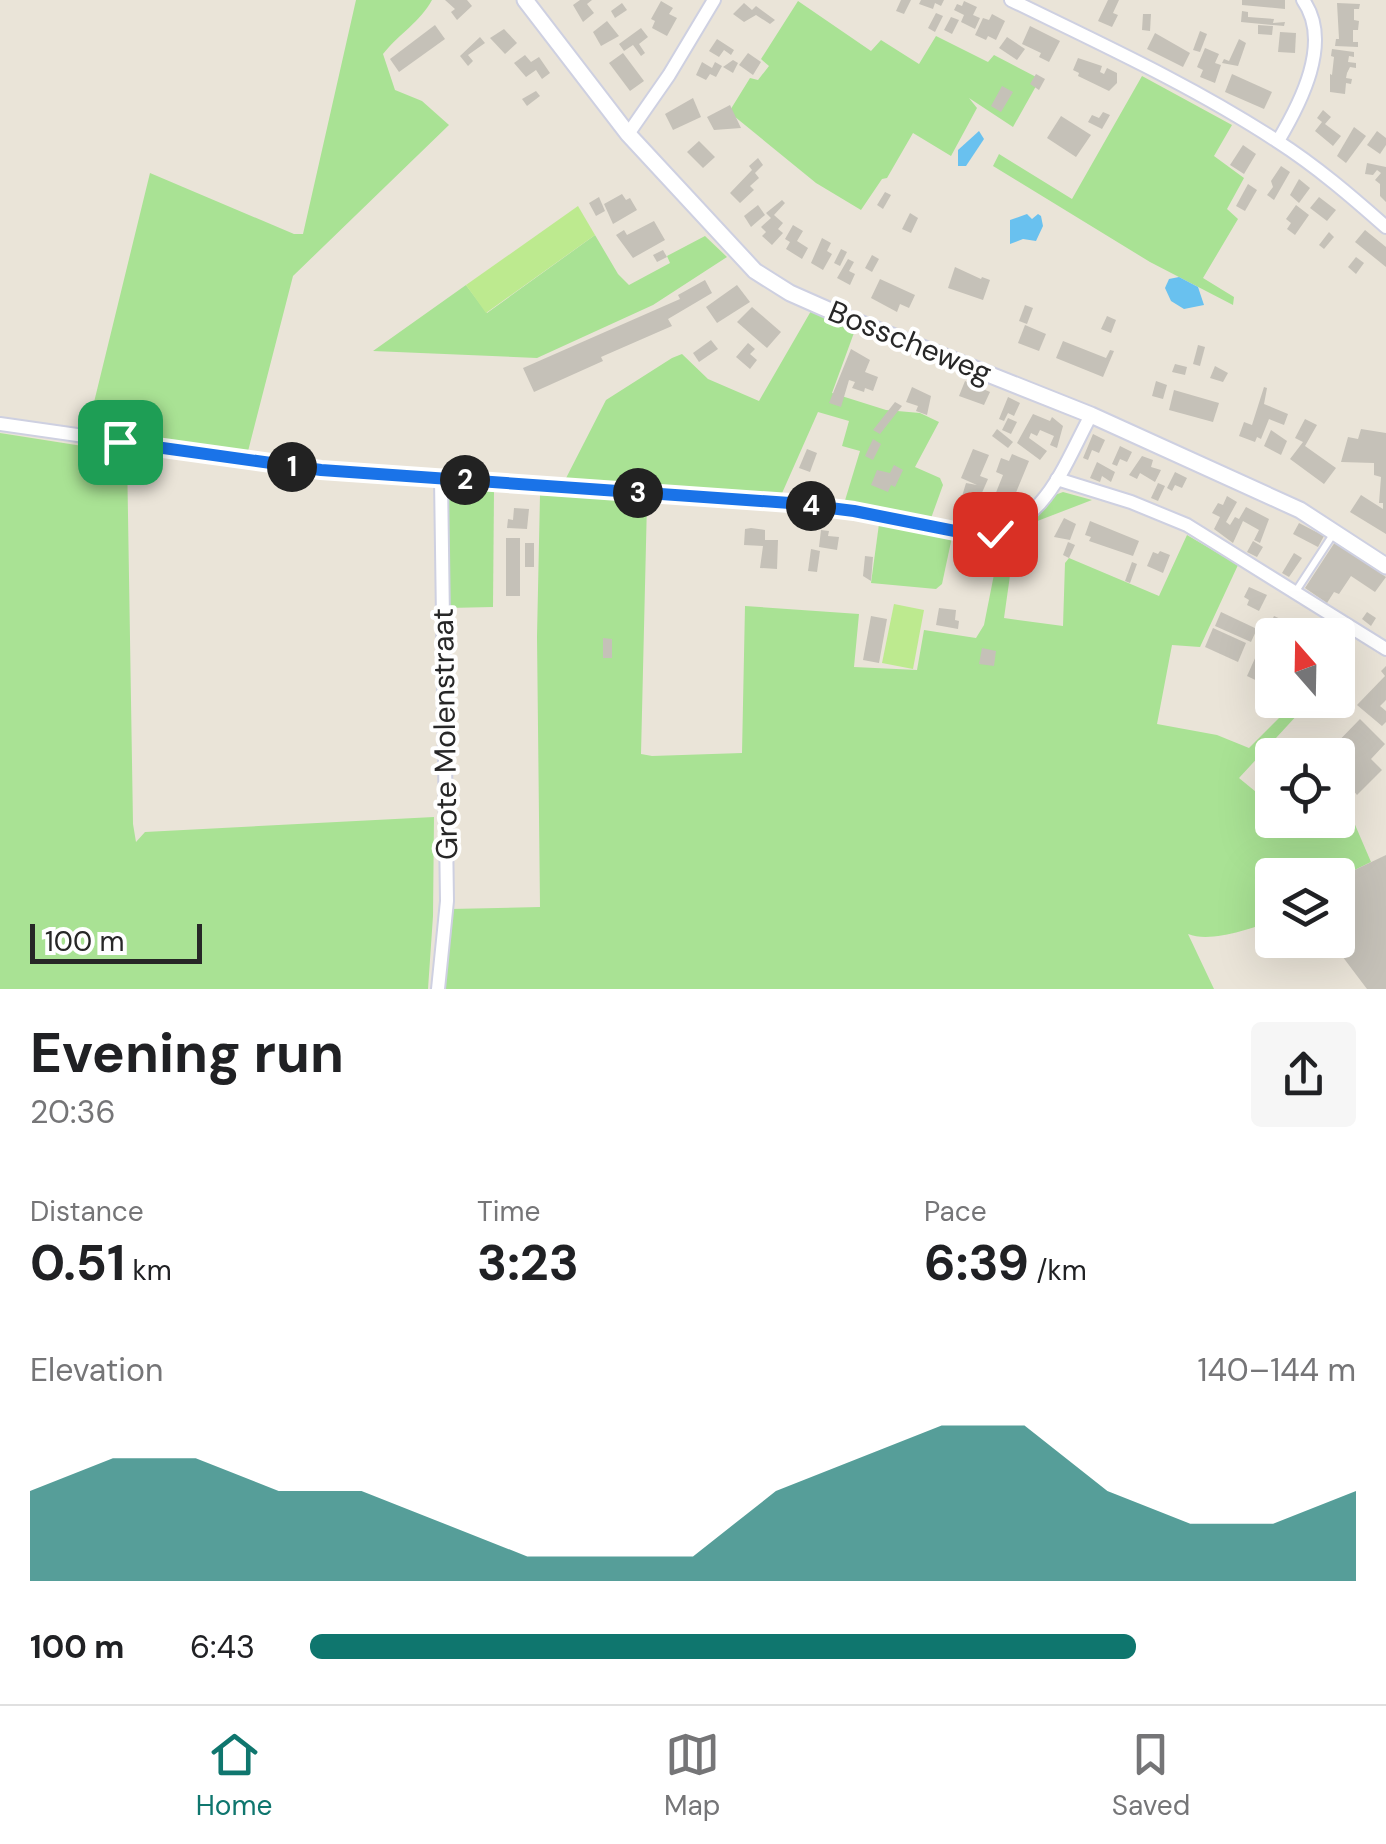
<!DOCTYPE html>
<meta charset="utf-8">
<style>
:root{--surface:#fff;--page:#f6f6f6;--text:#202124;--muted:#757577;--line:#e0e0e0;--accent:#0f766e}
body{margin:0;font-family:"DM Sans",sans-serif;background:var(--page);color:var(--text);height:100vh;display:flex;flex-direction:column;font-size:38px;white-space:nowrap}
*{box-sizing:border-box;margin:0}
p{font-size:32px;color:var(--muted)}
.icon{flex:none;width:55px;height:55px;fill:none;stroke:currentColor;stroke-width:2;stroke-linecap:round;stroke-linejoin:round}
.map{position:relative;height:989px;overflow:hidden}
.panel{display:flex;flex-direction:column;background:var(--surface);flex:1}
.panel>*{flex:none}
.needle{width:65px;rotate:340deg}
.fabs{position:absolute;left:1255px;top:618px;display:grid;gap:20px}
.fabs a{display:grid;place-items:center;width:100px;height:100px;border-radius:10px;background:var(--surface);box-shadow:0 10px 40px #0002;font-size:50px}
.scale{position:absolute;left:30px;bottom:25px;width:172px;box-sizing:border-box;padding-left:10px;border:5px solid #272727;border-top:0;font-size:28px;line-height:35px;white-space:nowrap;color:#272727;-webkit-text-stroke:8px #fff;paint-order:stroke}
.pin{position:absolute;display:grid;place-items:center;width:85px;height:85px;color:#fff;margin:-42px;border-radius:20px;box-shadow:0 5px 15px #0006}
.km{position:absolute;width:50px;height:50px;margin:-25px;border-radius:50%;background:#222;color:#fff;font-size:28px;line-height:50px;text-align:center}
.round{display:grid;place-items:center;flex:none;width:105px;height:105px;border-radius:10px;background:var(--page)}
.summary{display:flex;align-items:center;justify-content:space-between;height:170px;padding:0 30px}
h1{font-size:55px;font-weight:700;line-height:75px}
.figures{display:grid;grid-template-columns:repeat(3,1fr);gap:15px;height:170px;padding:10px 30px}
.figures div{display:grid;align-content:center}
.figures b{font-size:50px;font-weight:700}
.figures small{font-size:28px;font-weight:400}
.figures p{font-size:28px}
.chart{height:280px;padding:20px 30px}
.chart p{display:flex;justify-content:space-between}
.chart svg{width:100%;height:180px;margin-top:10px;fill:var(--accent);opacity:.7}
ul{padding:0 30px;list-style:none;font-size:32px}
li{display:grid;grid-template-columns:160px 120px 1fr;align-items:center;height:75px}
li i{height:25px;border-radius:12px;background:var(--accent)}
.tab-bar{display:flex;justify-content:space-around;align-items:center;height:140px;border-top:2px solid var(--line);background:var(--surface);font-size:28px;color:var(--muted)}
.tab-bar a{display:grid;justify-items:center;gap:5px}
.tab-bar .on{color:var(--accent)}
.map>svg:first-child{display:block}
.green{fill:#a9e294}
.pitch{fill:#bdea8f}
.water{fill:#69c1ef}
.building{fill:#c5c1b8}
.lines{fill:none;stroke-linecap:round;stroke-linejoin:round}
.service-casing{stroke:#ced0e1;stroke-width:10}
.minor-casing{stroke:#ced0e1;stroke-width:16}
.tertiary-casing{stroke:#ced0e1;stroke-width:19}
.service{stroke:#fff;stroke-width:6}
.minor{stroke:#fff;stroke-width:12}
.tertiary{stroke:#fff;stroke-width:15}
.route-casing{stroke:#fff;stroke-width:20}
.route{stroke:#1a73e8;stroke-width:12}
.labels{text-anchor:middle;stroke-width:8;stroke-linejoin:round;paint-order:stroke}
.street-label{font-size:30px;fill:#272727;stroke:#fff}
</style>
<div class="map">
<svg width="1386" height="989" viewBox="0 0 1386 989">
<rect width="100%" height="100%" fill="#eae4d8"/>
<g class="green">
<path d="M356,0H432C420,22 400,33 383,54L395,90L422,101L449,125L293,276L246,459L86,435L150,173L294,234H303Z"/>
<polygon points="798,1 871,51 881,40 919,64 936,36 988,62 994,55 1040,79 1013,127 969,98 977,108 951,156 913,133 887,178 882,179 861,210 816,183 729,112 750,78 758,80 769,66 761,59"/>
<polygon points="1142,76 1232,125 1214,156 1244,178 1227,209 1238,219 1203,278 1234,297 1233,305 1150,262 993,166 999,154 1072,199"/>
<polygon points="595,235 618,274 629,285 670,263 667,256 705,236 727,257 653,305 537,358 373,351 466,285 487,313"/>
<polygon points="811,311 855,330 832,393 886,410 920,413 939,422 915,467 940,478 943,485 930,521 843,507 860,451 842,446 849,421 818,412 779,500 563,484 606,400 672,358 682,354 708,379 759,401"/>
<polygon points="0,433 127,453 133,824 136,842 145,832 434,817 433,916 428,989 0,989"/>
<polygon points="462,489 494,491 493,607 448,608 446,502 452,492"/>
<polygon points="1063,492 1092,500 1027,525 1047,498"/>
<path d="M540,495L647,502L641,754L652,756L742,753L745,606L859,614L854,667L917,670L924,630L976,638L984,625L1001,539L1016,533L1004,618L1063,626L1065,563L1069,558L1159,596L1187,535L1238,565L1200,647L1172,645L1157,724L1217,735L1249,748L1297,700H1311L1239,778L1267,801L1272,795V820H1291L1313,831L1350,813L1371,862L1338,878V875H1272V921C1250,929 1210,943 1188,934L1214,989H443L450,909L540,907L537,637Z"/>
<polygon points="879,524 952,537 942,584 936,589 871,583"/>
</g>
<g class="pitch">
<polygon points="578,206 595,235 486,313 466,285"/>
<polygon points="894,604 924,610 913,669 882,663"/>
</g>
<g class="water">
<polygon points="979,131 984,139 966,166 958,166 958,150"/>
<polygon points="1027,214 1032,219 1038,214 1041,216 1043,226 1036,241 1023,239 1010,244 1010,220"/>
<polygon points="1179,277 1198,287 1204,305 1184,309 1171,301 1165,288 1169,279"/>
</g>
<g class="building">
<polygon points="445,0 467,0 472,6 457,20 451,12 455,9"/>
<polygon points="580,0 592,0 587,4 594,13 583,22 573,5"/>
<polygon points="901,0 911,0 904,14 896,11"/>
<polygon points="921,0 944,0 941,6 935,3 933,9 919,4"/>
<polygon points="1108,0 1119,0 1113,13 1118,15 1112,27 1098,21"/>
<polygon points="1242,0 1285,0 1285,9 1242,5"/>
<polygon points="661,1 673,8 669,14 677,18 667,36 652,28 655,21 651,19"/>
<polygon points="964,1 977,7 973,15 980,18 975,29 961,22 964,15 954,10 957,4 962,6"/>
<polygon points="622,3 627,10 615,18 611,11"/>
<polygon points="744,3 752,10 756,6 775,20 770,24 756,15 744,22 733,14"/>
<polygon points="1337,3 1360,4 1359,9 1354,9 1354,20 1359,21 1358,30 1353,30 1353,42 1358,42 1358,47 1335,46 1336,39 1339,39"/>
<polygon points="1242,11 1248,12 1248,17 1274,19 1273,23 1285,22 1284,26 1241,22"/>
<polygon points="936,13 943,16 935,32 928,28"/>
<polygon points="992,14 1005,21 996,40 988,36 986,40 975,35 983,18 989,20"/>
<polygon points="1143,14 1151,14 1150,31 1142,30"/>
<polygon points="951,17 959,20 952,34 944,30"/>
<polygon points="607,21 619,36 601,46 593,32"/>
<polygon points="435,25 445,39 399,72 390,59"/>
<polygon points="1258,25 1273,26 1272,35 1258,34"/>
<polygon points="1030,26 1060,41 1049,62 1039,57 1041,53 1022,44"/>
<polygon points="641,28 648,37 639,44 645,53 641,56 633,45 624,51 619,44"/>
<polygon points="504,29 517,43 505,54 490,38"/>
<polygon points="1200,31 1207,34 1200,52 1193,50"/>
<polygon points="1280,32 1296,33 1295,53 1278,52"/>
<polygon points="1155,33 1190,53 1183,67 1147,49"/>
<polygon points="480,37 485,43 468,55 473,61 468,66 460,56"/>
<polygon points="1007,37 1025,49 1017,60 999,48"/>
<polygon points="717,39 734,50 731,55 724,50 719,57 709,51"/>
<polygon points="1239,39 1246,43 1238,66 1222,63 1224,59 1229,61"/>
<polygon points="1205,48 1219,54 1215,63 1221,65 1215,83 1200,77 1203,70 1197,67"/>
<polygon points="1332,49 1354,52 1354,57 1349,56 1348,62 1356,63 1356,68 1350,67 1347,73 1346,78 1352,79 1351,84 1346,83 1345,94 1330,92 1330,74 1332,75 1334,57 1331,56"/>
<polygon points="623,53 644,81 630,91 609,63"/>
<polygon points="748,53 761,62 753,75 739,65"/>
<polygon points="525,55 531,62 539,57 550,73 542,79 536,70 526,77 514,63"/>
<polygon points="1078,58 1102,66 1100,72 1104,74 1107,68 1117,73 1117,83 1109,91 1078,76 1079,73 1073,70"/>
<polygon points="733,60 738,63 733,73 723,67"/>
<polygon points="702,62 712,68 715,62 722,66 716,77 710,74 706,80 696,75"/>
<polygon points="1036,74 1045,79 1039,90 1030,84"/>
<polygon points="1232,74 1272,92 1264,109 1225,92"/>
<polygon points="1002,86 1013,92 1001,112 991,106"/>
<polygon points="536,91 540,96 527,106 522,99"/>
<polygon points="693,98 701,117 673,130 665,114"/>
<polygon points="730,105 741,128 714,130 707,117"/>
<polygon points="1323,110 1331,117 1325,124 1341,136 1333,146 1315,131 1322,122 1317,118"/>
<polygon points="1103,112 1110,115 1102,129 1088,122 1092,115 1099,118"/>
<polygon points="1061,116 1091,135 1076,157 1047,138"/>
<polygon points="1354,127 1366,136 1346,163 1337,156"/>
<polygon points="1377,131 1386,138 1386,145 1380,154 1367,145"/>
<polygon points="699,141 715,157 703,168 687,152"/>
<polygon points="1243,145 1256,154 1244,174 1230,165"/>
<polygon points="758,158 763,165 755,173 759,178 750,186 754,190 740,203 730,193 752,170 749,166"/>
<polygon points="1367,163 1386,167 1386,202 1380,196 1380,184 1375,180 1381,173 1377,170 1373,175 1365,174"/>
<polygon points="1281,166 1290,172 1274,200 1267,195 1273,187 1271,181"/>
<polygon points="1299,179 1310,188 1299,203 1290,195"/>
<polygon points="1248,184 1257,190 1245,211 1236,206"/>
<polygon points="885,192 891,195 883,209 877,205"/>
<polygon points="622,194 626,200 630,198 637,210 613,224 604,204"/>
<polygon points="599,197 605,211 596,216 589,203"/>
<polygon points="1319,197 1336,210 1327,221 1310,208"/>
<polygon points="782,200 785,203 774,215 783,223 778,229 783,233 772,245 762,236 766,232 761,227 771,218 766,213"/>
<polygon points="758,205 765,215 751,227 744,216"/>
<polygon points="1296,205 1309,215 1295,235 1287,229 1291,223 1286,219"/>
<polygon points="910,213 918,218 911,233 902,229"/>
<polygon points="654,221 665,240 633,258 616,235 624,230 627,235"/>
<polygon points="793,225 803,231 797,241 808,248 802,259 786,249 790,242 785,239"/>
<polygon points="1365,230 1386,247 1386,267 1355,242"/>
<polygon points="1329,232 1334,237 1324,249 1319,245"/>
<polygon points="822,238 831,243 827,251 832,254 823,270 811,263"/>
<polygon points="841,249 847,252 840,266 834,263"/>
<polygon points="663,250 667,257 657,262 653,255"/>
<polygon points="872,255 879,259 872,272 865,268"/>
<polygon points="1356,257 1364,263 1356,274 1348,267"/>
<polygon points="848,259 854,262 849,271 855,274 850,285 837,278"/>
<polygon points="955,267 981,279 982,277 990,280 983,300 948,288"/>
<polygon points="880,279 915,295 909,308 900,304 897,312 871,298"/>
<polygon points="705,280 712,293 668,319 672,326 601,357 603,361 534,392 523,368 680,299 678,295"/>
<polygon points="737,285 750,302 717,323 706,307"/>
<polygon points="1025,305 1033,308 1027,324 1019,321"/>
<polygon points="752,307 781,332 767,348 737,322"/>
<polygon points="1107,316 1116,320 1111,333 1101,329"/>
<polygon points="1025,325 1046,334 1039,351 1018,343"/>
<polygon points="711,340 718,349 699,362 693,353"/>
<polygon points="1063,341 1106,358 1110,350 1114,351 1103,377 1056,358"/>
<polygon points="748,343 755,349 750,354 757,360 750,369 736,357"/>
<polygon points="1198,345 1205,347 1200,366 1193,364"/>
<polygon points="851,349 870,360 865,372 878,377 873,391 865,388 864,392 852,388 855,382 849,380 841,407 829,403"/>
<polygon points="1175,364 1187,367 1185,375 1172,372"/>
<polygon points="1215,366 1228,373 1223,382 1210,378"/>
<polygon points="965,381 990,392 984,405 959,396"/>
<polygon points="1156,381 1167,385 1163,399 1152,396"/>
<polygon points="912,387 931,396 927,415 916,411 918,406 906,402"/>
<polygon points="1264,387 1267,388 1264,404 1288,414 1284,425 1269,419 1261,439 1257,437 1255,442 1239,436 1244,422 1252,425"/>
<polygon points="1174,390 1219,403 1213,422 1169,410"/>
<polygon points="1008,397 1020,403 1014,416 1008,413 1004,421 999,419"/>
<polygon points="895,402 902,406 880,434 873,430"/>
<polygon points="1033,414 1050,421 1052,417 1063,426 1057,448 1050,445 1054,436 1040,430 1037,436 1031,433 1029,438 1047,451 1040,460 1017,443"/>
<polygon points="1008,418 1017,422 1011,434 1002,430"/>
<polygon points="1305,419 1317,425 1305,446 1336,468 1324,484 1290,459 1303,442 1295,438"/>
<polygon points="997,429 1013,442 1008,448 992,436"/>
<polygon points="1361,429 1386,433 1386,534 1350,512 1361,495 1383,509 1383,503 1379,503 1381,477 1374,475 1374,463 1341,462 1348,437 1358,439"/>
<polygon points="1271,430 1287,441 1281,455 1264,446"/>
<polygon points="1093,434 1105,440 1099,453 1092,450 1088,460 1083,458"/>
<polygon points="873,439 881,444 873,460 865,456"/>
<polygon points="1120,446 1132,452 1127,462 1120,459 1117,466 1112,464"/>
<polygon points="807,449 817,453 810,472 799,468"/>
<polygon points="973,449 989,455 980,476 988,479 981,495 970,492 962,514 957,513 966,483 977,485 961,478"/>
<polygon points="1012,454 1029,461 1010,507 993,500 1003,475 996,472 1001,458 1009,461"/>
<polygon points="1142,456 1153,460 1151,467 1161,470 1155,482 1140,473 1137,479 1129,475"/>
<polygon points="1097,462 1115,472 1111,482 1102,476 1100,482 1090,478"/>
<polygon points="894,465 903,470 895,487 891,485 888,492 871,485 877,470 890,473"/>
<polygon points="1175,472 1187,478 1182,488 1175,485 1172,491 1167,488"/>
<polygon points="1158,483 1165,486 1158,501 1151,498"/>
<polygon points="1227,496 1237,502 1226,522 1230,525 1235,517 1239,519 1246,507 1269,519 1260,543 1254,540 1259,530 1243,521 1233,543 1214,529 1220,517 1212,513 1218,503 1223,505"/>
<polygon points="972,502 990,507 988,517 970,515"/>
<polygon points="514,508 529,509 527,529 507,528 508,519 513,520"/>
<polygon points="1064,518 1076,524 1070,540 1054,537"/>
<polygon points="1090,521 1139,541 1133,556 1089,541 1091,537 1085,535"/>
<polygon points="1299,523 1324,536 1318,547 1293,534"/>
<polygon points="751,528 765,530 765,540 778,540 777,569 760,568 763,546 744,545 745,529"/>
<polygon points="821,530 829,531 828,536 839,537 837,550 819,547"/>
<rect x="506" y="538" width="14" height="58"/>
<polygon points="1253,541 1263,547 1257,557 1247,552"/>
<polygon points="1068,542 1075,545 1069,558 1063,555"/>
<polygon points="1335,542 1386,577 1375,592 1351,576 1339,594 1334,592 1327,603 1305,588"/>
<rect x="525" y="543" width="9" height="24"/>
<polygon points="811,549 820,551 817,572 808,571"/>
<polygon points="1160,551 1170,555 1163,573 1147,566 1153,552 1158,554"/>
<polygon points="962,552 998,560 995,574 970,569 969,574 959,572"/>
<polygon points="1294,553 1302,558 1289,577 1282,573"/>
<polygon points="865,556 873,557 871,581 863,576"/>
<polygon points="1132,562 1137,564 1130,583 1125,581"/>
<polygon points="1249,587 1267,595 1259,611 1247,605 1249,600 1244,597"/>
<polygon points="939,608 956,610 955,620 959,621 958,629 936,625"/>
<polygon points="1221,612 1257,629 1251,642 1215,626"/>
<polygon points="1367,612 1376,618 1371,626 1362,619"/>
<polygon points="871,616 887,619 879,663 863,660"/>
<polygon points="1274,616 1301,628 1297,635 1272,635 1272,688 1247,676"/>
<polygon points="1317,618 1349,638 1338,655 1338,635 1314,635 1308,631"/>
<polygon points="1213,628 1246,643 1238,662 1205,647"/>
<polygon points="603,638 612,639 612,658 603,658"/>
<polygon points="982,648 996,651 994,666 979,664"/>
<polygon points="1386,666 1386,700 1380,706 1386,711 1386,722 1382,726 1357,705 1385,676 1381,671"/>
<polygon points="1360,719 1385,744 1371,759 1382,770 1357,795 1351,788 1338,802 1338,755 1325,755"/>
<polygon points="1386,855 1386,989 1367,989 1330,940 1338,940 1338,878"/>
</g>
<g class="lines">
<g class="service-casing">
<polyline id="service" points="1296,591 1334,533"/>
</g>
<g class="minor-casing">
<g id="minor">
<path d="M1011,0C1101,44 1193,86 1277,141C1316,166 1351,196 1386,227"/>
<polyline points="628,134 669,75 714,0"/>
<path d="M1278,141C1300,104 1333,42 1303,0"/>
<path d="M0,424L321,470L790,503L854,511L975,535C1044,530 1062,469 1091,415"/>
<polyline points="1057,479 1131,502 1187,525 1386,649"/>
<polyline points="438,989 447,901 441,479"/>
</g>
</g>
<g class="tertiary-casing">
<polyline id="tertiary" points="525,0 628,134 755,271 790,293 842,316 1091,415 1300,510 1386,566"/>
</g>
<use href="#service" class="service"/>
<use href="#minor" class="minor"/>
<use href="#tertiary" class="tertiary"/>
</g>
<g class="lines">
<g class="route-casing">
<polyline id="route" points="120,442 321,470 790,503 854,511 975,535 995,534"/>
</g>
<use href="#route" class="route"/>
</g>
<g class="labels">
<g class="street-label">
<text transform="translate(910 342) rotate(22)" y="10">Bosscheweg</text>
<text transform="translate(445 734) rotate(-91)" y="10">Grote Molenstraat</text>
</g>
</g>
</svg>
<div class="fabs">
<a><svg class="needle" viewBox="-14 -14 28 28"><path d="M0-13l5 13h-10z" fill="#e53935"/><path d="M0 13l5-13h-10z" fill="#757577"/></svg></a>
<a><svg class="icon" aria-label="locate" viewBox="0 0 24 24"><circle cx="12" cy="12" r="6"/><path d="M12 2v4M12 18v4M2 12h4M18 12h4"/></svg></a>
<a><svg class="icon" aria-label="layers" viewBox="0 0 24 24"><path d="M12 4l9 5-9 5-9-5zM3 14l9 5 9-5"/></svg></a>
</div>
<div class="scale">100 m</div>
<div class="pin" style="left:120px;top:442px;background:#1e9e55"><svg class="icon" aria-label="arrive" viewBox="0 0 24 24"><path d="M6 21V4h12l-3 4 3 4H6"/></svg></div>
<div class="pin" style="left:995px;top:534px;background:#d93025"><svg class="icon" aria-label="check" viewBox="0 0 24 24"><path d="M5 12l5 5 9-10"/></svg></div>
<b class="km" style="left:292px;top:467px">1</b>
<b class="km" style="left:465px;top:480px">2</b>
<b class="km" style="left:638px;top:493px">3</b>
<b class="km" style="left:811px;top:506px">4</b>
</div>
<section class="panel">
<div class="summary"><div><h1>Evening run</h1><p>20:36</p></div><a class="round"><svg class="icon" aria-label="share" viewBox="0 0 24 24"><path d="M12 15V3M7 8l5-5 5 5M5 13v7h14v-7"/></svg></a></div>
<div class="figures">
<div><p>Distance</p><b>0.51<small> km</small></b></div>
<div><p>Time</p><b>3:23</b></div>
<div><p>Pace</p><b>6:39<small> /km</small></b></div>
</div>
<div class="chart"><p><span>Elevation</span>140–144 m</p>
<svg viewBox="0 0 160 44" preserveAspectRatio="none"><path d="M0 44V22L10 14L20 14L30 22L40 22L50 30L60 38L70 38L80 38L90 22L100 14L110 6L120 6L130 22L140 30L150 30L160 22V44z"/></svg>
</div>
<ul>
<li><b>100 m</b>6:43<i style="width:79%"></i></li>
</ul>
</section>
<nav class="tab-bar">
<a class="on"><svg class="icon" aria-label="home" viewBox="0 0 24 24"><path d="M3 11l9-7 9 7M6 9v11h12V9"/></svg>Home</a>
<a><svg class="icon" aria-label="map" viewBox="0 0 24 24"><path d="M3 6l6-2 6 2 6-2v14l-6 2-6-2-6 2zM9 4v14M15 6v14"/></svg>Map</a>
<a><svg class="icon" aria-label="saved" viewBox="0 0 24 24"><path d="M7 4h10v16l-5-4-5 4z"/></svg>Saved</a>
</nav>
